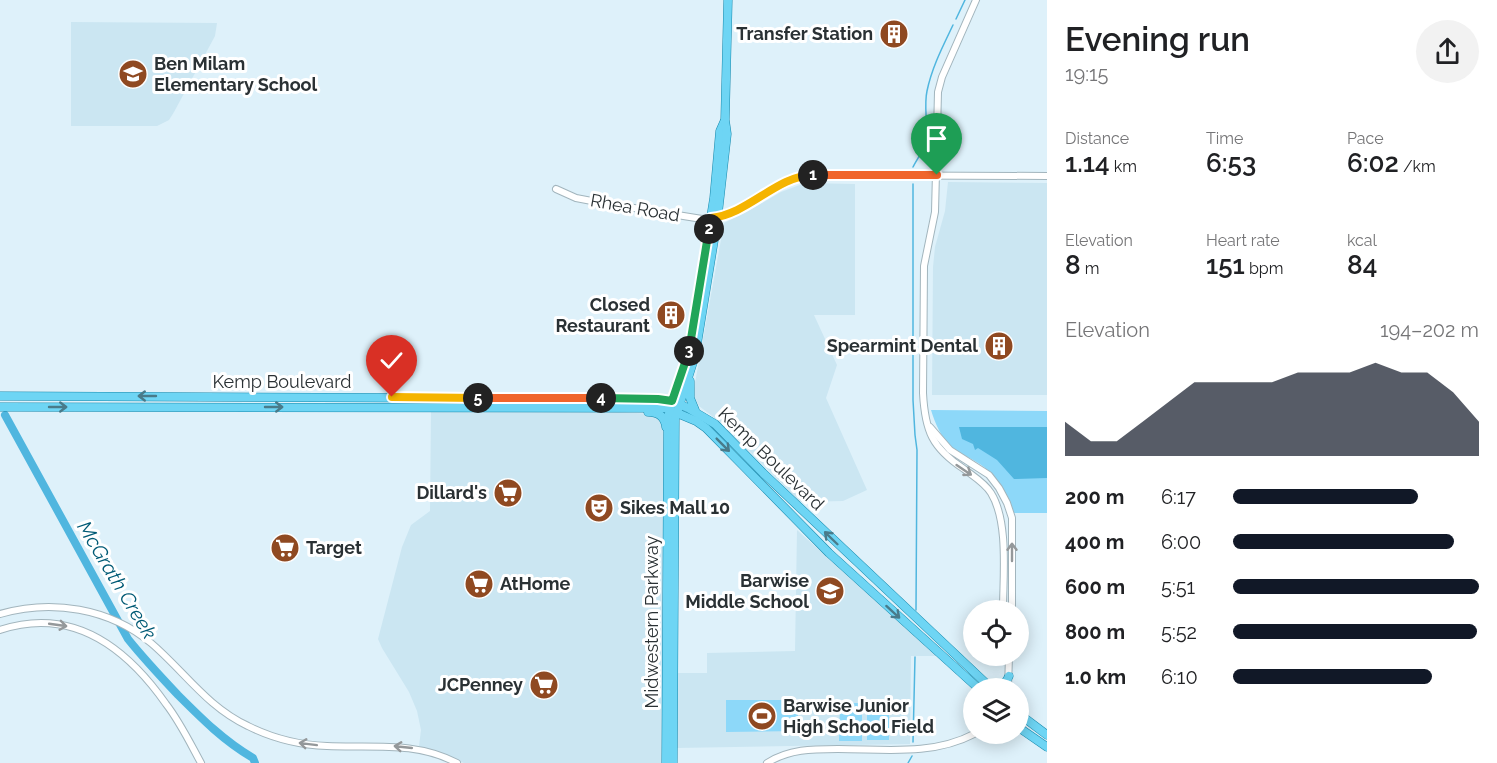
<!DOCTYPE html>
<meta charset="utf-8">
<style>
:root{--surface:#fff;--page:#f2f2f2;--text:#202124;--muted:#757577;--accent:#111827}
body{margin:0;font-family:Raleway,sans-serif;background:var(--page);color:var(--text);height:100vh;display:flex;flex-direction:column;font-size:22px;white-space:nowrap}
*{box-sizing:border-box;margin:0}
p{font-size:20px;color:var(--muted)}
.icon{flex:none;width:33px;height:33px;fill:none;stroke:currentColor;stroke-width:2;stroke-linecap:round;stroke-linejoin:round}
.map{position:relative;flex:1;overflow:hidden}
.side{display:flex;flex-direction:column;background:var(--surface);width:450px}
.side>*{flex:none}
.tools{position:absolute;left:963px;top:600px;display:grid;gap:12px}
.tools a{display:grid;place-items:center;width:66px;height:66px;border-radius:50%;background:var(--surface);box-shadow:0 3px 15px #0003;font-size:30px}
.pin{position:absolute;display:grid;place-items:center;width:51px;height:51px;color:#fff;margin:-62px -26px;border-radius:50% 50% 50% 0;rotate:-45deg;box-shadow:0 0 6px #0007}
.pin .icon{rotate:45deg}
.km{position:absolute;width:30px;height:30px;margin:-15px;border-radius:50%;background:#222;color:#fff;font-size:16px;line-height:30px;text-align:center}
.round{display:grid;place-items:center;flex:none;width:63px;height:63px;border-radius:32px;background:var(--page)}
.head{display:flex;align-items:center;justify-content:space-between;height:102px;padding:0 18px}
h1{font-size:33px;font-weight:600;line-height:45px}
.stats{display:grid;grid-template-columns:repeat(3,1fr);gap:9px;height:102px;padding:6px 18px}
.stats div{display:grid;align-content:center}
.stats b{font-size:26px;font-weight:600}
.stats small{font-size:16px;font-weight:400}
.stats p{font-size:16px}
.chart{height:168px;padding:12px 18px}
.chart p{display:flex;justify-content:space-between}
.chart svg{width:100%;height:108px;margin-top:6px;fill:var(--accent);opacity:.7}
ul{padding:0 18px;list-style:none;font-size:20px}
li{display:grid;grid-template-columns:96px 72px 1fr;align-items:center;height:45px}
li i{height:15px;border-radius:8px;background:var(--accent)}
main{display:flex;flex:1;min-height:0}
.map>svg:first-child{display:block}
.built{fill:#cbe6f2}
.green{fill:#8dd8f9}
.water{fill:#50b6df}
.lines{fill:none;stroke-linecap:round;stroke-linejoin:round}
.stream{stroke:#50b6df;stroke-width:1.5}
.river{stroke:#50b6df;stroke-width:8}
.minor-casing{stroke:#a2b5bd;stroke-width:8}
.major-casing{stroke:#1789ac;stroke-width:9}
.minor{stroke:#fff;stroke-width:6}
.major{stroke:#6ed5f4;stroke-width:8}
.oneway{stroke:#497b8a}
.oneway2{stroke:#94989a}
.split-1-casing{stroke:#fff;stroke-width:12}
.split-2-casing{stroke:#fff;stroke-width:12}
.split-3-casing{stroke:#fff;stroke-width:12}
.split-4-casing{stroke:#fff;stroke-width:12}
.split-5-casing{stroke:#fff;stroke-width:12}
.split-6-casing{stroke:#fff;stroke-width:12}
.split-1{stroke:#f0652b;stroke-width:8}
.split-2{stroke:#f5b400;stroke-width:8}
.split-3{stroke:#22a559;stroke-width:8}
.split-4{stroke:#22a559;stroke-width:8}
.split-5{stroke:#f0652b;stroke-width:8}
.split-6{stroke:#f5b400;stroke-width:8}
.labels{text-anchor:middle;stroke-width:6;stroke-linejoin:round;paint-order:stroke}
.poi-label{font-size:18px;font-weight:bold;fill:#2a3134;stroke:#fff;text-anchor:end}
.street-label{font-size:18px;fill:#2a3134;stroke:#fff}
.water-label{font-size:20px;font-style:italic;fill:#005a75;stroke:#fff}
</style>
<main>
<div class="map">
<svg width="1047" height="763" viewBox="0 0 1047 763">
<rect width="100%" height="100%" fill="#def1fa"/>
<g class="built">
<polygon points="71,22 217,23 215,36 174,112 169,120 157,126 71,126"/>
<polygon points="948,182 1047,183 1047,395 932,395 933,267 935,247 945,211"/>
<polygon points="805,183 855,184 855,315 814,315 837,365 826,398 867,490 843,501 800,502 721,423 699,406 693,394 724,223 748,211 781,192"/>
<polygon points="431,411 618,412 654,414 660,418 664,428 665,538 663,763 464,763 419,746 421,730 417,711 409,692 382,648 378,639 402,547 411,525 430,511"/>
<polygon points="797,530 937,656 911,656 910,744 676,748 677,673 707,673 707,653 795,651"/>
</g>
<g class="green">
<path d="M931,410L1047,411V513H1014C1007,495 999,479 984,467C974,459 961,455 952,447C941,438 935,423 931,410Z"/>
<polygon points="726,700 798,700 798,731 726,732"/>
<polygon points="840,703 862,703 862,741 839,741"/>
<rect x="867" y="703" width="22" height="37"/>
</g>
<polygon class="water" points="959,427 1047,427 1047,478 1014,479 997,460 978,448 975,450 973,444 962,439"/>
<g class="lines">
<g class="stream">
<polyline points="956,19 965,0"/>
<path d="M913,167C916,161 921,154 924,147C930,129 923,109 927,91C932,67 943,46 953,25"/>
<polyline points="913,184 913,400 915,435 917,450 916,610"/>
<polyline points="913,742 915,657"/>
<polyline points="908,763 912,756"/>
</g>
<path class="river" d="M5,415L128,639C144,659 161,677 178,695C202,719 224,741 253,758L255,763"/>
<g class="minor-casing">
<g id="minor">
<path d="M976,0L942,77L938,92L935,212L924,266L923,393C925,431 932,448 964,469C973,476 985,483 991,493C1009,522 1003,577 1003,610"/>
<polyline points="556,189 576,198 597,202 702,219 716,217 733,212 802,175 1047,176"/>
<polyline points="930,427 950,450 989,475 999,488 1007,503 1012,518 1012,610"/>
<path d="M0,614C52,599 109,608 151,643C184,671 207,707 248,726C272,738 300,745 327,746C372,748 416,741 457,763"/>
<path d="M0,630C72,606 126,647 166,704C180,722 190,743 201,763"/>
<polyline points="1008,688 1009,656"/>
<path d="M767,763C789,749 812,749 838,749C884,749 932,756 974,734"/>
</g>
</g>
<g class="major-casing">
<g id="major">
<polyline points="690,381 690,398 695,410"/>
<polyline points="0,396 658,399 672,401 688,408 715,424 763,473 991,688"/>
<polyline points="0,407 665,408 696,421 706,428 829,553 978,688"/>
<path d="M648,412C658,412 665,416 666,427"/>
<path d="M989,687C999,688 1005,685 1009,676"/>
<polyline points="1018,713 1047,735"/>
<polyline points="1018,727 1047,747"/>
<polyline points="666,763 668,418 672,401 689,355 714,198 720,131 724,122"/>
<polyline points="673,763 675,419 695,356 717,222 727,134 725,120 728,0"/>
</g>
</g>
<use href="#minor" class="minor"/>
<use href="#major" class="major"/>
</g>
<defs><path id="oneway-shaft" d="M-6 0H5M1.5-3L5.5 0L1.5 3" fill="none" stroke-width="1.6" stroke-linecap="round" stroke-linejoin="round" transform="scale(1.5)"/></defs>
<g class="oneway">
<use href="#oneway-shaft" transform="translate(147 396) rotate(-180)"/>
<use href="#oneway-shaft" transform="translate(58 407)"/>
<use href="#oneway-shaft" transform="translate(274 407)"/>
<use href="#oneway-shaft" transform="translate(723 445) rotate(45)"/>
<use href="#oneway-shaft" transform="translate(831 538) rotate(-136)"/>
<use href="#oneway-shaft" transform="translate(893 612) rotate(42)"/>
</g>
<g class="oneway2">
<use href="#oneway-shaft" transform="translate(964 470) rotate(34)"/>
<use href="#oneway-shaft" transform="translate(1012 552) rotate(-90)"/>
<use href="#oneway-shaft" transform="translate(58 625) rotate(8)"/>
<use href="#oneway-shaft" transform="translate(308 744) rotate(-173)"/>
<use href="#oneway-shaft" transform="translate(403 747) rotate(-174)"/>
</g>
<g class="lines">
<g class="split-1-casing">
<polyline id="split-1" points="813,175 937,175"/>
</g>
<g class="split-2-casing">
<path id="split-2" d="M709,229L711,218C749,214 776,176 813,175"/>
</g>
<g class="split-3-casing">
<polyline id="split-3" points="689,351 709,229"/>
</g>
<g class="split-4-casing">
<polyline id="split-4" points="601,398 658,399 672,401 689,351"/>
</g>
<g class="split-5-casing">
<polyline id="split-5" points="478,398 601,398"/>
</g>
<g class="split-6-casing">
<polyline id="split-6" points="392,397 478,398"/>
</g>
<use href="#split-1" class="split-1"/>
<use href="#split-2" class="split-2"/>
<use href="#split-3" class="split-3"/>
<use href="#split-4" class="split-4"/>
<use href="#split-5" class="split-5"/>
<use href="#split-6" class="split-6"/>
</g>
<defs>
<g id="building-disc" transform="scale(1.5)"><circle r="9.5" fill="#8f4921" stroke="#fff"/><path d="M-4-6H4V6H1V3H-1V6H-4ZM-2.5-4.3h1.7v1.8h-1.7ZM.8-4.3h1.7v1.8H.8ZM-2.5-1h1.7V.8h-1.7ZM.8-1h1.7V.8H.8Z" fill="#fff"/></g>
<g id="school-disc" transform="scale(1.5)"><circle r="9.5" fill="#8f4921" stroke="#fff"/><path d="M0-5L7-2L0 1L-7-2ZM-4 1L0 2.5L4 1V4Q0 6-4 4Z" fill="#fff"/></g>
<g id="supermarket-disc" transform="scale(1.5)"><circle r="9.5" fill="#8f4921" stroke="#fff"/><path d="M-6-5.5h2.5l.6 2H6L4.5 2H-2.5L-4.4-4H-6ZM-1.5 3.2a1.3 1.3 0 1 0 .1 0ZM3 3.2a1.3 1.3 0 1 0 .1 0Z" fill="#fff"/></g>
<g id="theatre-disc" transform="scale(1.5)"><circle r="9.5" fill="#8f4921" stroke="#fff"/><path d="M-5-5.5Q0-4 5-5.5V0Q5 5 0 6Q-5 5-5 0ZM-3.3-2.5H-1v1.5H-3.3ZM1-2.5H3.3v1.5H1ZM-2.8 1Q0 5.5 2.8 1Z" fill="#fff"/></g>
<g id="stadium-disc" transform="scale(1.5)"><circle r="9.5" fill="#8f4921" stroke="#fff"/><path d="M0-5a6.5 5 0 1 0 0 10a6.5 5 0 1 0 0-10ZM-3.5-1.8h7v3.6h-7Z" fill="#fff"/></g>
</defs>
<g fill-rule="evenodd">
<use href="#building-disc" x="894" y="34"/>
<use href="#school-disc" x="133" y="74"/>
<use href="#building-disc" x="671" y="315"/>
<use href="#building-disc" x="999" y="346"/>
<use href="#supermarket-disc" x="508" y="493"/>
<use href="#theatre-disc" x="599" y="508"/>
<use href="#supermarket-disc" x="285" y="548"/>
<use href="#supermarket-disc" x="479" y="584"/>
<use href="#school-disc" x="830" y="591"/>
<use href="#supermarket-disc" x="544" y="685"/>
<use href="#stadium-disc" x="762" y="716"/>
</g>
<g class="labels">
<g class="poi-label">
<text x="873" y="40">Transfer Station</text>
<text x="154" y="70" text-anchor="start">Ben Milam<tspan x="154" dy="21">Elementary School</tspan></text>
<text x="650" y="311">Closed<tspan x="650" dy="21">Restaurant</tspan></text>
<text x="978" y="352">Spearmint Dental</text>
<text x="487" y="499">Dillard's</text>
<text x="620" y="514" text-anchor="start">Sikes Mall 10</text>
<text x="306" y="554" text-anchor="start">Target</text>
<text x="809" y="587">Barwise<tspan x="809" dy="21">Middle School</tspan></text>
<text x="500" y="590" text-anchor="start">AtHome</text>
<text x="523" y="691">JCPenney</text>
<text x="783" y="712" text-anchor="start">Barwise Junior<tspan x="783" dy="21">High School Field</tspan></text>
</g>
<g class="street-label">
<text transform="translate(635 208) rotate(10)" y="6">Rhea Road</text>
<text x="282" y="388">Kemp Boulevard</text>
<text transform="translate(771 459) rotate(44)" y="6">Kemp Boulevard</text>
<text transform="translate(652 622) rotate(-90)" y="6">Midwestern Parkway</text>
</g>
<g class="water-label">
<text transform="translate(117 580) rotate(59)" y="7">McGrath Creek</text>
</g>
</g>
</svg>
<div class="tools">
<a><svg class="icon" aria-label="locate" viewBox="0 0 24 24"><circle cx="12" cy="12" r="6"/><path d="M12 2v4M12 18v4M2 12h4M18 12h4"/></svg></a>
<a><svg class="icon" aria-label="layers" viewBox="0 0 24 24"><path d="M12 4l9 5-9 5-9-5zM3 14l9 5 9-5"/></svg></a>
</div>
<div class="pin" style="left:937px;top:175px;background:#1e9e55"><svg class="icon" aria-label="arrive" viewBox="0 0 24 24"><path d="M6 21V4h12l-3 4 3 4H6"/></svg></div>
<div class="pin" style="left:392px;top:397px;background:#d93025"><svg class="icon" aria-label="check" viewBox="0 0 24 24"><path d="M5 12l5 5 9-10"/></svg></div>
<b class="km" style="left:813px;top:175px">1</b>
<b class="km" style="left:709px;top:229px">2</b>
<b class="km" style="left:689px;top:351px">3</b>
<b class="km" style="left:601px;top:398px">4</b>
<b class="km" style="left:478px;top:398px">5</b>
</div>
<section class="side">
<div class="head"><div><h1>Evening run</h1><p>19:15</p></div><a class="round"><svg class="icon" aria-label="share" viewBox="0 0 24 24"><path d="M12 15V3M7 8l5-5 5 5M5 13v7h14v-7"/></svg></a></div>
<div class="stats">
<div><p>Distance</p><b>1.14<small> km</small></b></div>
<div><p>Time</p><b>6:53</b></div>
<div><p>Pace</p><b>6:02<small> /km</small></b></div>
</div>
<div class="stats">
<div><p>Elevation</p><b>8<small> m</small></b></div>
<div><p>Heart rate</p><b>151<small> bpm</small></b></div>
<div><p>kcal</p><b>84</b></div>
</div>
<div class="chart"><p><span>Elevation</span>194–202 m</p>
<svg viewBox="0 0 160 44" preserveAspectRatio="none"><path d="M0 44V30L10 38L20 38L30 30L40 22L50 14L60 14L70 14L80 14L90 10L100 10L110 10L120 6L130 10L140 10L150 18L160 30V44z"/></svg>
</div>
<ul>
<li><b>200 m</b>6:17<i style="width:75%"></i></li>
<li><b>400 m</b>6:00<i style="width:90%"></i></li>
<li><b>600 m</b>5:51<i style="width:100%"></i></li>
<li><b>800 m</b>5:52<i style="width:99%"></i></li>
<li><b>1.0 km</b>6:10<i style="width:81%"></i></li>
</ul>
</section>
</main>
